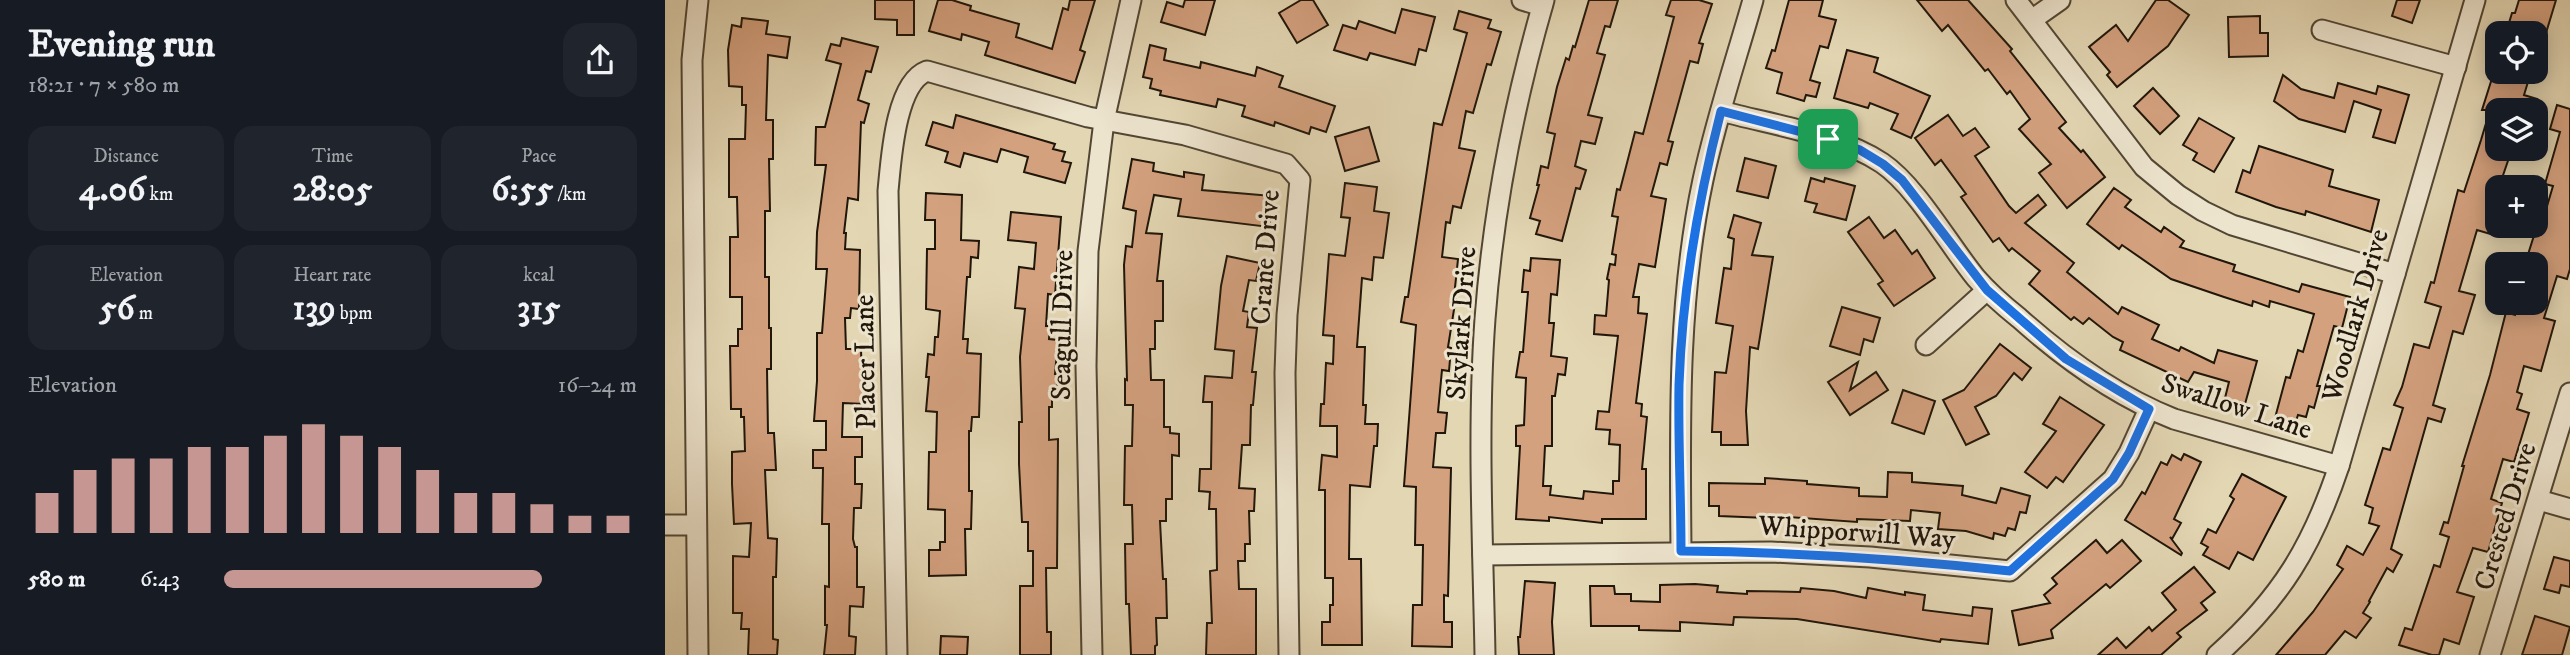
<!DOCTYPE html>
<meta charset="utf-8">
<style>
:root{--surface:#171b24;--page:#20242c;--text:#f1f3f6;--muted:#9ea1a6;--accent:#c59692}
body{margin:0;font-family:"IM FELL DW Pica",serif;background:var(--page);color:var(--text);height:100vh;display:flex;flex-direction:column;font-size:26px;white-space:nowrap}
*{box-sizing:border-box;margin:0}
p{font-size:23px;color:var(--muted)}
.icon{flex:none;width:38px;height:38px;fill:none;stroke:currentColor;stroke-width:2;stroke-linecap:round;stroke-linejoin:round}
.map{position:relative;flex:1;overflow:hidden}
.sheet{display:flex;flex-direction:column;background:var(--surface);width:665px}
.sheet>*{flex:none}
.controls{position:absolute;left:1820px;top:21px;display:grid;gap:14px}
.controls a{display:grid;place-items:center;width:63px;height:63px;border-radius:14px;background:var(--surface);box-shadow:0 4px 18px #0003;font-size:35px}
.pin{position:absolute;display:grid;place-items:center;width:60px;height:60px;color:#fff;margin:-30px;border-radius:14px;box-shadow:0 4px 10px #0006}
.round{display:grid;place-items:center;flex:none;width:74px;height:74px;border-radius:21px;background:var(--page)}
.summary{display:flex;align-items:center;justify-content:space-between;height:119px;padding:0 28px}
h1{font-size:38px;font-weight:700;line-height:52px}
.figures{display:grid;grid-template-columns:repeat(3,1fr);gap:10px;height:119px;padding:7px 28px}
.figures div{display:grid;align-content:center;border-radius:18px;background:var(--page);text-align:center}
.figures b{font-size:35px;font-weight:700}
.figures small{font-size:19px;font-weight:400}
.figures p{font-size:19px}
.chart{height:196px;padding:14px 28px}
.chart p{display:flex;justify-content:space-between}
.chart svg{width:100%;height:126px;margin-top:7px;stroke:var(--accent);stroke-width:6}
ul{padding:0 28px;list-style:none;font-size:23px}
li{display:grid;grid-template-columns:112px 84px 1fr;align-items:center;height:52px}
li i{height:18px;border-radius:9px;background:var(--accent)}
main{display:flex;flex:1;min-height:0}
.map>svg:first-child{display:block}
.building{fill:#d4a17f;stroke:#20160a;stroke-width:2}
.lines{fill:none;stroke-linecap:round;stroke-linejoin:round}
.minor-casing{stroke:#514634;stroke-width:23}
.minor{stroke:#ede4ce;stroke-width:19}
.route-casing{stroke:#fff;stroke-width:14}
.route{stroke:#1a73e8;stroke-width:9}
.labels{text-anchor:middle;stroke-width:6;stroke-linejoin:round;paint-order:stroke}
.street-label{font-size:28px;fill:#20160a;stroke:#ede4ce}
</style>
<main>
<section class="sheet">
<div class="summary"><div><h1>Evening run</h1><p>18:21 · 7 × 580 m</p></div><a class="round"><svg class="icon" aria-label="share" viewBox="0 0 24 24"><path d="M12 15V3M7 8l5-5 5 5M5 13v7h14v-7"/></svg></a></div>
<div class="figures">
<div><p>Distance</p><b>4.06<small> km</small></b></div>
<div><p>Time</p><b>28:05</b></div>
<div><p>Pace</p><b>6:55<small> /km</small></b></div>
</div>
<div class="figures">
<div><p>Elevation</p><b>56<small> m</small></b></div>
<div><p>Heart rate</p><b>139<small> bpm</small></b></div>
<div><p>kcal</p><b>315</b></div>
</div>
<div class="chart"><p><span>Elevation</span>16–24 m</p>
<svg viewBox="0 0 160 44" preserveAspectRatio="none"><path d="M5 44V30M15 44V22M25 44V18M35 44V18M45 44V14M55 44V14M65 44V10M75 44V6M85 44V10M95 44V14M105 44V22M115 44V30M125 44V30M135 44V34M145 44V38M155 44V38"/></svg>
</div>
<ul>
<li><b>580 m</b>6:43<i style="width:77%"></i></li>
</ul>
</section>
<div class="map">
<svg width="1905" height="655" viewBox="0 0 1905 655">
<rect width="100%" height="100%" fill="#e3d6b3"/>
<filter id="stains"><feTurbulence type="fractalNoise" baseFrequency=".00286" numOctaves="4"/><feColorMatrix values="0 0 0 0 .2 0 0 0 0 .09 0 0 0 0 .02 0 0 0 .5 -.17"/></filter>
<radialGradient id="worn" r=".72"><stop offset=".6" stop-color="#630" stop-opacity="0"/><stop offset="1" stop-color="#630" stop-opacity=".3"/></radialGradient>
<g class="building">
<polygon points="210,0 249,0 249,35 232,35 232,20 210,19"/>
<polygon points="273,0 287,0 306,6 305,10 354,24 351,37 387,49 398,8 403,10 405,0 430,0 415,50 420,52 410,83 320,55 324,42 297,34 296,40 264,31"/>
<polygon points="520,0 550,0 540,35 496,22 502,2 518,7"/>
<polygon points="636,0 648,0 663,25 632,43 614,13"/>
<polygon points="924,0 953,0 945,27 940,26 932,53 940,55 923,115 937,118 930,144 916,141 910,166 921,170 915,189 911,188 897,241 871,234 875,221 865,218 874,185 872,185 876,166 883,168 890,134 882,132 892,87 901,58 904,60 908,46 910,47"/>
<polygon points="1006,0 1034,0 1047,4 1034,43 1038,44 1033,63 1025,61 1003,141 1008,142 1002,165 995,163 986,196 1001,199 990,267 974,264 968,297 974,297 973,313 982,314 971,403 977,404 976,416 982,417 977,469 981,469 981,519 937,519 937,523 884,517 884,521 851,519 855,446 851,446 851,426 859,425 861,378 851,377 855,352 858,352 863,292 857,292 859,270 865,271 866,258 895,260 892,295 886,294 884,323 889,323 886,356 902,358 900,375 893,374 890,396 887,396 887,446 880,446 878,486 886,486 885,495 918,499 919,491 948,494 948,481 954,481 955,445 944,444 945,430 931,429 933,411 944,412 953,336 929,334 930,315 941,316 944,280 942,279 945,264 950,265 951,255 947,254 953,217 947,216 952,189 955,190 970,132 978,134 1009,17 1001,15"/>
<polygon points="1124,0 1158,0 1154,16 1171,20 1163,48 1155,46 1145,80 1155,83 1151,97 1141,95 1139,101 1112,93 1117,73 1101,68 1107,50 1110,51"/>
<polygon points="1252,0 1303,0 1347,49 1345,51 1401,122 1394,128 1416,152 1418,150 1440,177 1402,208 1374,173 1386,164 1354,129 1365,119 1345,91 1342,94 1323,69 1320,71 1283,25 1277,31"/>
<polygon points="1491,0 1503,0 1524,15 1503,46 1452,87 1442,75 1445,72 1424,47 1451,25 1463,41"/>
<polygon points="1732,0 1755,0 1747,23 1727,16"/>
<polygon points="1854,0 1891,0 1881,33 1841,33 1847,13 1850,13"/>
<polygon points="737,9 770,17 761,51 754,49 750,65 705,53 702,60 669,50 678,25 691,29 694,21 730,33"/>
<polygon points="794,11 826,20 823,28 836,32 826,65 822,64 808,113 801,111 794,148 810,151 796,208 788,206 785,223 781,222 777,257 793,259 789,297 791,297 783,347 786,348 784,371 777,370 773,412 782,413 780,433 771,433 768,467 786,468 783,596 779,595 779,622 787,622 787,647 747,646 748,605 757,605 758,545 750,545 751,487 739,486 751,325 736,322 740,297 743,297 769,123 777,125 802,33 789,29"/>
<polygon points="1595,16 1595,33 1603,33 1603,56 1564,57 1563,17"/>
<polygon points="77,18 103,21 101,34 125,37 122,58 103,55 101,120 108,120 108,159 104,159 105,211 100,211 100,277 104,277 104,328 106,328 106,369 102,369 103,433 109,433 111,470 100,470 103,538 112,539 111,577 108,577 108,639 113,640 112,655 83,655 84,629 76,629 77,613 68,613 68,556 84,557 86,523 69,524 67,484 67,452 80,451 79,417 76,417 76,409 66,409 65,346 73,346 73,329 77,329 77,297 65,297 65,237 73,237 72,197 64,197 64,139 80,139 81,105 77,105 77,87 64,86 63,50 67,25 76,27"/>
<polygon points="177,38 213,47 206,72 201,71 193,100 204,104 199,123 196,122 193,200 183,198 179,233 181,233 180,249 195,250 194,309 186,308 185,318 180,318 181,349 196,349 197,383 201,383 200,404 178,403 177,437 197,437 197,457 190,457 190,484 197,484 196,508 189,508 188,539 190,547 192,547 192,587 199,587 198,607 185,606 184,636 191,637 190,655 159,655 162,625 160,625 160,586 164,587 164,524 157,524 158,468 148,468 148,450 161,450 161,421 149,421 152,381 152,333 157,333 162,269 151,269 152,232 161,165 150,165 151,127 160,127 176,64 161,60 166,44 175,46"/>
<polygon points="485,45 501,49 499,60 535,68 536,62 590,76 592,67 618,76 614,87 670,106 661,132 646,127 644,134 610,122 609,126 577,116 580,106 553,99 551,107 495,95 496,91 485,88 487,79 478,77"/>
<polygon points="1182,50 1213,58 1209,72 1265,96 1246,138 1226,129 1233,114 1205,103 1203,108 1169,98"/>
<polygon points="1829,72 1866,72 1859,95 1872,99 1869,110 1832,110 1832,149 1847,149 1834,187 1832,187 1828,207 1832,208 1832,236 1812,230 1794,291 1810,295 1798,334 1788,331 1768,405 1780,409 1776,422 1763,418 1726,549 1737,555 1728,572 1722,568 1704,601 1705,602 1698,613 1706,618 1691,638 1680,631 1660,655 1611,655 1648,612 1678,569 1672,565 1682,546 1698,555 1714,526 1704,523 1708,508 1700,505 1718,448 1725,450 1738,408 1729,405 1737,387 1749,344 1764,348 1776,307 1760,302 1766,282 1769,283 1793,190 1799,192 1816,140 1825,110 1817,110"/>
<polygon points="1618,75 1636,89 1669,98 1673,83 1711,94 1713,86 1744,95 1730,143 1708,137 1716,110 1689,101 1680,132 1634,119 1609,101"/>
<polygon points="1488,88 1514,116 1495,134 1469,106"/>
<polygon points="1892,105 1905,109 1905,269 1902,279 1892,276 1879,318 1890,321 1876,371 1859,366 1852,392 1857,394 1852,409 1864,413 1849,462 1838,459 1826,499 1837,503 1823,552 1808,548 1792,592 1809,597 1794,644 1779,639 1774,655 1767,655 1734,645 1740,628 1747,630 1769,565 1775,567 1784,537 1775,534 1779,522 1783,523 1799,466 1797,466 1825,375 1841,312 1850,315 1853,303 1871,303 1871,264 1860,264 1871,229 1871,221 1877,223 1888,186 1880,184 1895,132 1885,129"/>
<polygon points="291,115 390,144 388,149 400,152 397,161 406,163 400,183 359,172 363,157 336,149 332,162 299,153 295,167 280,162 283,152 261,145 268,122 288,128"/>
<polygon points="1283,115 1298,136 1310,128 1324,147 1310,156 1344,206 1351,213 1373,195 1381,205 1360,223 1409,263 1402,272 1453,314 1457,307 1494,325 1487,339 1514,351 1516,347 1549,363 1553,350 1592,361 1580,404 1560,398 1564,382 1529,372 1523,382 1455,350 1458,342 1448,337 1424,318 1418,324 1409,317 1406,320 1364,284 1375,271 1347,248 1344,251 1334,238 1328,242 1296,197 1301,194 1276,160 1270,165 1250,138"/>
<polygon points="1534,118 1569,138 1549,172 1528,160 1532,153 1518,145"/>
<polygon points="704,127 714,161 680,171 670,137"/>
<polygon points="1594,146 1668,170 1664,186 1714,200 1706,232 1641,211 1640,215 1611,207 1571,192 1578,170 1585,173"/>
<polygon points="1080,158 1111,166 1103,198 1072,191"/>
<polygon points="467,159 489,163 488,171 519,177 519,172 539,175 537,190 608,196 604,227 513,216 516,199 489,195 481,233 497,234 492,281 498,281 498,321 490,321 490,349 485,349 486,380 499,380 499,427 505,427 505,433 514,434 514,456 507,455 507,499 501,499 501,521 495,521 498,579 501,579 502,618 491,618 492,645 490,646 490,655 466,655 464,604 461,604 460,544 468,544 467,505 459,505 460,446 467,446 468,405 460,405 460,379 462,380 459,265 461,246 467,247 471,211 458,208"/>
<polygon points="1146,178 1159,182 1160,178 1190,186 1181,220 1149,212 1152,204 1140,201"/>
<polygon points="680,183 712,187 709,211 724,213 718,258 709,257 707,280 697,278 692,347 700,347 698,405 701,405 700,424 713,424 712,446 709,446 705,487 685,485 684,559 696,559 697,645 657,645 657,622 665,622 665,605 668,605 668,578 660,578 660,490 654,490 657,455 672,457 672,426 655,426 656,404 659,404 661,363 668,364 669,336 658,335 664,254 680,256 685,218 676,217"/>
<polygon points="1449,188 1466,200 1460,207 1496,232 1499,227 1519,241 1515,247 1570,265 1568,271 1634,292 1637,284 1685,297 1677,328 1669,326 1652,386 1655,386 1649,408 1644,406 1641,417 1633,415 1630,424 1610,418 1621,377 1625,378 1633,350 1638,352 1649,314 1605,301 1604,307 1588,301 1587,306 1559,297 1506,279 1457,245 1454,249 1422,224"/>
<polygon points="261,193 297,195 296,240 314,241 313,258 306,257 305,277 302,277 298,339 303,339 302,353 316,354 314,417 307,417 306,431 304,431 304,491 307,491 306,529 300,529 301,575 264,576 264,550 275,550 275,542 280,542 280,510 263,509 264,452 271,452 272,412 261,411 264,377 261,377 263,354 269,355 270,337 273,337 275,311 261,309 262,249 270,249 270,220 260,220"/>
<polygon points="346,212 396,217 390,295 383,294 381,326 385,326 384,339 393,340 390,374 392,374 392,392 387,392 387,407 384,407 384,440 393,439 392,568 381,568 382,632 386,632 386,655 355,655 355,586 368,586 368,551 363,551 363,522 357,522 354,464 354,422 357,422 355,357 360,309 350,308 354,267 369,269 371,243 343,240"/>
<polygon points="1069,215 1096,223 1087,255 1108,257 1093,349 1085,347 1081,411 1083,445 1056,445 1056,432 1047,432 1050,372 1061,373 1068,326 1051,323 1059,268 1066,269 1069,239 1063,237"/>
<polygon points="1204,217 1219,238 1230,230 1247,254 1252,250 1270,278 1229,306 1213,284 1218,281 1183,232"/>
<polygon points="562,256 595,263 591,281 584,280 578,311 584,312 582,327 592,328 587,372 591,372 588,405 586,405 585,445 577,445 574,488 590,489 589,511 584,511 585,544 580,544 580,561 573,561 574,589 591,589 591,655 541,655 542,623 547,623 545,571 552,570 551,509 544,509 545,492 534,491 535,469 546,469 547,402 538,402 540,376 567,378 569,351 550,349 556,286"/>
<polygon points="1177,307 1215,318 1208,342 1199,339 1195,355 1165,346"/>
<polygon points="1335,344 1366,368 1357,380 1349,373 1331,396 1310,407 1324,434 1301,445 1278,400 1299,390"/>
<polygon points="1193,362 1185,390 1211,372 1223,390 1185,415 1163,382"/>
<polygon points="1238,390 1270,401 1259,434 1227,423"/>
<polygon points="1395,397 1439,425 1398,482 1391,477 1382,488 1360,472 1391,431 1378,424"/>
<polygon points="1519,454 1536,462 1509,519 1516,523 1507,539 1505,537 1517,553 1516,555 1460,520 1477,492 1480,494 1496,462 1502,465 1507,455 1516,460"/>
<polygon points="1223,472 1247,473 1247,482 1298,486 1297,495 1331,503 1336,488 1365,496 1361,513 1355,512 1350,530 1343,528 1340,536 1329,533 1328,539 1301,531 1273,529 1275,513 1246,510 1245,521 1192,519 1192,522 1124,517 1124,519 1054,516 1054,506 1044,506 1044,483 1100,484 1100,478 1142,481 1142,484 1194,488 1194,496 1222,497"/>
<polygon points="1577,474 1621,497 1588,560 1573,552 1564,569 1538,555 1543,547 1536,543 1543,529 1551,533 1569,499 1565,496"/>
<polygon points="1431,540 1442,553 1457,540 1476,561 1445,588 1441,584 1386,630 1388,638 1354,645 1347,611 1385,603 1379,595 1392,584 1387,578"/>
<polygon points="1889,557 1905,561 1905,587 1896,585 1894,593 1879,589"/>
<polygon points="1529,567 1550,592 1536,603 1542,610 1512,633 1516,637 1496,655 1433,655 1452,638 1461,648 1484,627 1487,631 1511,610 1497,593"/>
<polygon points="860,581 890,583 887,622 889,655 854,655 853,637 855,637"/>
<polygon points="1030,584 1053,586 1052,592 1082,594 1082,591 1135,592 1136,588 1169,591 1201,598 1203,588 1240,595 1240,592 1260,595 1258,610 1307,616 1308,607 1327,609 1323,644 1276,639 1275,642 1132,619 1069,617 1068,625 1015,622 1015,631 974,630 974,626 926,626 925,586 949,586 950,594 966,594 966,601 995,602 995,585"/>
<polygon points="1870,616 1905,627 1897,655 1857,655"/>
<polygon points="276,636 303,637 302,655 275,655"/>
</g>
<g class="lines">
<g class="minor-casing">
<g id="minor">
<polyline points="857,0 877,6"/>
<polyline points="1351,0 1479,167 1513,195 1538,211 1567,225 1730,274"/>
<polyline points="1368,19 1395,0"/>
<polyline points="1657,30 1791,67"/>
<path d="M1056,111C1107,125 1173,134 1217,163C1251,186 1284,245 1311,278C1324,293 1339,306 1354,318C1401,360 1451,396 1509,419L1674,466"/>
<polyline points="1261,345 1322,290"/>
<polyline points="1874,500 1905,509"/>
<polyline points="0,525 31,525"/>
<path d="M1016,551C1015,427 1012,302 1038,180C1051,119 1071,60 1088,0"/>
<polyline points="818,555 1106,552 1205,557 1345,571 1448,479 1464,453 1484,409"/>
<polyline points="33,655 27,60 33,0"/>
<path d="M232,655L223,191C226,161 230,83 262,71L423,117L520,135L621,164L635,180L622,315L620,373L624,655"/>
<polyline points="427,655 421,366 423,251 439,121 466,0"/>
<path d="M820,655C818,543 812,431 820,319C828,211 849,104 879,0"/>
<path d="M1552,655C1616,598 1647,547 1674,466L1810,0"/>
<polyline points="1825,655 1905,393"/>
</g>
</g>
<use href="#minor" class="minor"/>
</g>
<g class="lines">
<g class="route-casing">
<path id="route" d="M1056,111L1163,139L1195,150L1218,164L1237,180L1322,290L1401,359L1484,409L1464,453L1448,479L1345,571C1236,559 1127,552 1016,551C1016,496 1013,441 1014,385C1017,293 1033,201 1056,111Z"/>
</g>
<use href="#route" class="route"/>
</g>
<g class="labels">
<g class="street-label">
<text transform="translate(599 257) rotate(-86)" y="10">Crane Drive</text>
<text transform="translate(1689 315) rotate(-74)" y="10">Woodlark Drive</text>
<text transform="translate(795 323) rotate(-86)" y="10">Skylark Drive</text>
<text transform="translate(396 325) rotate(-89)" y="10">Seagull Drive</text>
<text transform="translate(199 362) rotate(-91)" y="10">Placer Lane</text>
<text transform="translate(1572 405) rotate(18)" y="10">Swallow Lane</text>
<text transform="translate(1839 516) rotate(-73)" y="10">Crested Drive</text>
<text transform="translate(1192 531) rotate(4)" y="10">Whipporwill Way</text>
</g>
</g>
<rect width="100%" height="100%" filter="url(#stains)"/>
<rect width="100%" height="100%" fill="url(#worn)"/>
</svg>
<div class="controls">
<a><svg class="icon" aria-label="locate" viewBox="0 0 24 24"><circle cx="12" cy="12" r="6"/><path d="M12 2v4M12 18v4M2 12h4M18 12h4"/></svg></a>
<a><svg class="icon" aria-label="layers" viewBox="0 0 24 24"><path d="M12 4l9 5-9 5-9-5zM3 14l9 5 9-5"/></svg></a>
<a>+</a>
<a>−</a>
</div>
<div class="pin" style="left:1163px;top:139px;background:#1e9e55"><svg class="icon" aria-label="arrive" viewBox="0 0 24 24"><path d="M6 21V4h12l-3 4 3 4H6"/></svg></div>
</div>
</main>
